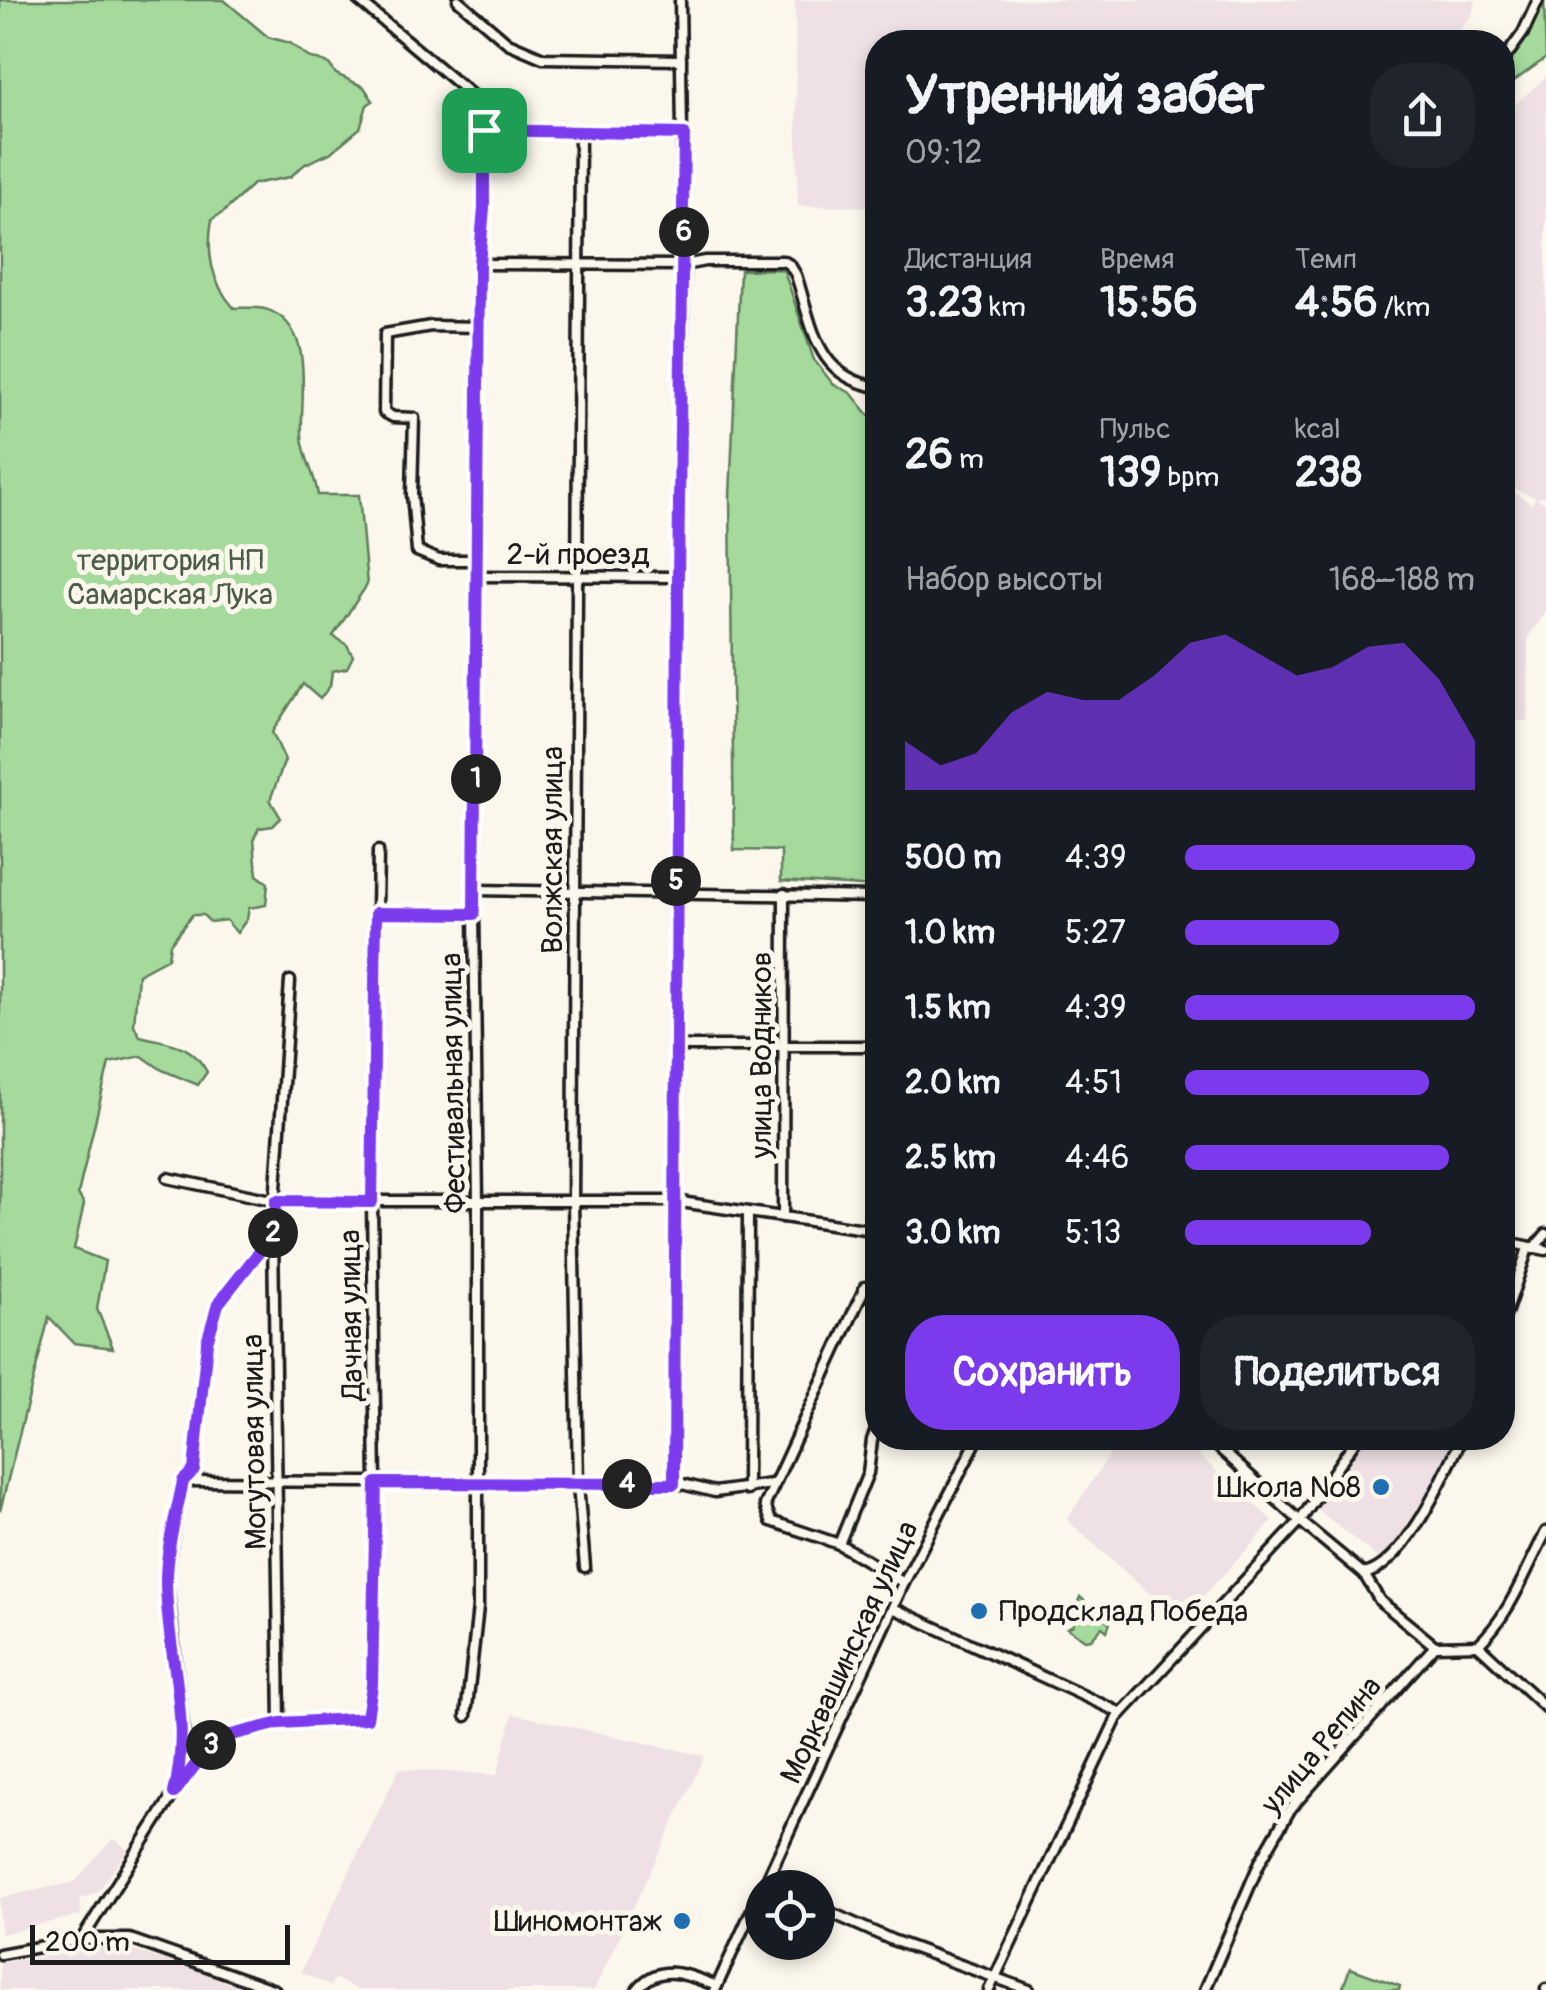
<!DOCTYPE html>
<html lang="ru">
<meta charset="utf-8">
<style>
:root{--surface:#171b24;--page:#20242c;--text:#f1f3f6;--muted:#9ea1a6;--accent:#7c3aed}
body{margin:0;font-family:Pangolin,sans-serif;background:var(--page);color:var(--text);height:100vh;display:flex;flex-direction:column;font-size:38px;white-space:nowrap}
*{box-sizing:border-box;margin:0}
p{font-size:32px;color:var(--muted)}
.icon{flex:none;width:55px;height:55px;fill:none;stroke:currentColor;stroke-width:2;stroke-linecap:round;stroke-linejoin:round}
.map{position:relative;flex:1;overflow:hidden}
.sheet{position:absolute;left:865px;top:30px;width:650px;height:1420px;display:flex;flex-direction:column;background:var(--surface);border-radius:40px;box-shadow:0 5px 15px #0003}
.sheet>*{flex:none}
.tools{position:absolute;left:745px;top:1870px;display:grid;gap:20px}
.tools a{display:grid;place-items:center;width:90px;height:90px;border-radius:50%;background:var(--surface);box-shadow:0 5px 15px #0003;font-size:50px}
.scale{position:absolute;left:30px;bottom:25px;width:260px;box-sizing:border-box;padding-left:10px;border:5px solid #1c1c1c;border-top:0;font-size:28px;line-height:35px;white-space:nowrap;color:#1c1c1c;-webkit-text-stroke:8px #fbf7ec;paint-order:stroke}
.pin{position:absolute;display:grid;place-items:center;width:85px;height:85px;color:#fff;margin:-42px;border-radius:20px;box-shadow:0 5px 15px #0006}
.km{position:absolute;width:50px;height:50px;margin:-25px;border-radius:50%;background:#222;color:#fff;font-size:28px;line-height:50px;text-align:center}
.round{display:grid;place-items:center;flex:none;width:105px;height:105px;border-radius:40px;background:var(--page)}
.head{display:flex;align-items:center;justify-content:space-between;height:170px;padding:0 40px}
h1{font-size:55px;font-weight:800;line-height:75px}
.stats{display:grid;grid-template-columns:repeat(3,1fr);gap:15px;height:170px;padding:10px 40px}
.stats div{display:grid;align-content:center}
.stats b{font-size:42px;font-weight:800}
.stats small{font-size:28px;font-weight:400}
.stats p{font-size:28px}
.chart{height:280px;padding:20px 40px}
.chart p{display:flex;justify-content:space-between}
.chart svg{width:100%;height:180px;margin-top:10px;fill:var(--accent);opacity:.7}
.primary-button{display:flex;gap:20px;margin-top:auto;padding:20px 40px}
.primary-button a{flex:1;height:115px;border-radius:40px;background:var(--accent);color:#fff;font-size:40px;font-weight:800;line-height:115px;text-align:center}
.primary-button a+a{background:var(--page);color:var(--text)}
ul{padding:0 40px;list-style:none;font-size:32px}
li{display:grid;grid-template-columns:160px 120px 1fr;align-items:center;height:75px}
li i{height:25px;border-radius:12px;background:var(--accent)}
.map>svg:first-child{display:block}
.built{fill:#eee0e4}
.green{fill:#a5da9c;stroke:#607b5c;stroke-width:2.5}
.lines{fill:none;stroke-linecap:round;stroke-linejoin:round}
.minor-casing{stroke:#1c1c1c;stroke-width:15}
.minor{stroke:#fbf7ec;stroke-width:8}
.route-casing{stroke:#fff;stroke-width:20}
.route{stroke:#7c3aed;stroke-width:12}
.poi-dot{fill:#1f6fb2;stroke:#fbf7ec;stroke-width:4}
.labels{text-anchor:middle;stroke-width:10;stroke-linejoin:round;paint-order:stroke}
.street-label{font-size:30px;fill:#1c1c1c;stroke:#fbf7ec}
.park-label{font-size:30px;fill:#4c5e49;stroke:#fbf7ec}
.poi-label{font-size:30px;fill:#1c1c1c;stroke:#fbf7ec;text-anchor:end}
</style>
<div class="map">
<svg width="1546" height="1990" viewBox="0 0 1546 1990">
<rect width="100%" height="100%" fill="#fbf7ec"/>
<filter id="ink" filterUnits="userSpaceOnUse"><feTurbulence type="fractalNoise" baseFrequency=".01" numOctaves="2"/><feDisplacementMap in="SourceGraphic" scale="20" xChannelSelector="R" yChannelSelector="G"/><feConvolveMatrix kernelMatrix="1 2 1 2 8 2 1 2 1" color-interpolation-filters="sRGB"/></filter>
<g filter="url(#ink)">
<g class="built">
<polygon points="795,0 1476,0 1472,15 1450,42 878,42 877,207 798,206"/>
<polygon points="1546,77 1546,496 1537,498 1546,504 1546,612 1528,637 1528,721 1517,721 1516,755 1503,754 1503,493 1508,496 1512,491 1532,504 1536,498 1503,484 1503,115"/>
<polygon points="1120,1438 1179,1438 1273,1521 1180,1621 1067,1520"/>
<polygon points="1365,1438 1455,1438 1444,1465 1383,1562 1315,1508"/>
<polygon points="513,1714 705,1756 594,1990 358,1990 334,1978 330,1986 301,1972 399,1769 497,1775"/>
<polygon points="113,1838 128,1850 97,1892 80,1899 81,1915 0,1934 0,1898 75,1882"/>
<polygon points="115,1946 186,1966 245,1990 0,1990 0,1963"/>
</g>
<g class="green">
<path d="M0,0H224L268,37L290,43L308,57L329,64L336,74L364,87L373,101L367,105L360,128L330,153L305,164L290,177L253,184L224,212L212,219C206,253 211,282 234,308C246,308 262,306 273,312C315,333 300,397 302,435C303,457 315,473 318,495H359L367,585L333,636L347,645L353,656L347,668L332,671L330,686L320,699L303,684L272,732L285,760L270,800L281,818L273,826L259,828L254,838L257,875L268,883L266,905L249,908L247,919L237,933L226,920L210,922L203,915H192L170,944L168,958L138,974L134,1025L140,1036C170,1044 191,1042 207,1072L198,1085L162,1070L142,1056L109,1063L78,1194L84,1204L74,1249L105,1261L97,1309L113,1348L74,1343L49,1317L0,1511Z"/>
<polygon points="1544,0 1546,58 1503,89 1503,71"/>
<polygon points="778,269 784,271 814,360 833,384 851,393 869,415 877,415 877,887 781,881 781,851 734,850 730,496 740,270"/>
<polygon points="1080,1597 1110,1623 1107,1631 1102,1627 1091,1639 1085,1640 1067,1628 1073,1625 1079,1611 1077,1606"/>
<polygon points="1350,1968 1400,1986 1399,1990 1342,1990"/>
</g>
<g class="lines">
<g class="minor-casing">
<g id="minor">
<polyline points="358,0 474,97 484,130 484,208 479,264 474,914 478,1201 478,1607 466,1716"/>
<polyline points="458,0 508,43 543,58 681,60"/>
<polyline points="1502,62 1523,33 1538,0"/>
<polyline points="484,130 684,134"/>
<polyline points="580,134 573,1200 578,1485 585,1567"/>
<path d="M479,264L684,265L705,261H783L790,265L796,275C813,327 815,377 878,387"/>
<polyline points="478,560 439,560 417,551 412,494 414,418 393,417 384,412 385,334 431,326 479,327"/>
<polyline points="478,576 678,577"/>
<polyline points="475,890 873,897 878,911"/>
<polyline points="376,913 474,914"/>
<polyline points="676,1046 878,1046"/>
<polyline points="168,1178 276,1201 674,1201 878,1231"/>
<polyline points="783,1217 784,894"/>
<polyline points="876,1231 878,1065"/>
<polyline points="1502,1241 1546,1250"/>
<polyline points="1533,1249 1546,1234"/>
<polyline points="865,1287 765,1505 771,1521 839,1544 904,1583"/>
<polyline points="1502,1325 1528,1248"/>
<polyline points="1208,1438 1300,1521 1364,1574 1380,1601 1435,1646"/>
<polyline points="183,1481 682,1484 715,1492 772,1484"/>
<polyline points="675,1484 678,577 684,265 680,0"/>
<polyline points="747,1490 748,1214"/>
<polyline points="839,1544 868,1473 872,1440 878,1425"/>
<path d="M1364,1574C1405,1566 1445,1474 1462,1438"/>
<polyline points="893,1608 1121,1713"/>
<path d="M1478,1645C1511,1614 1525,1571 1546,1532"/>
<polyline points="1478,1645 1546,1708"/>
<polyline points="1435,1646 1478,1645"/>
<polyline points="280,1723 273,1233 290,981"/>
<polyline points="175,1789 184,1735 166,1574 183,1481 194,1469 207,1342 218,1304 273,1233"/>
<polyline points="763,1888 904,1583 978,1438"/>
<polyline points="818,1907 892,1940 1029,1990"/>
<polyline points="82,1939 174,1793 215,1739 280,1723 367,1718 372,1685 376,1483 372,1202 378,851"/>
<polyline points="0,1954 82,1939 130,1939 275,1990"/>
<path d="M637,1990C659,1961 688,1975 717,1986"/>
<polyline points="715,1990 762,1888"/>
<polyline points="989,1990 1117,1718 1300,1521 1357,1438"/>
<polyline points="1205,1990 1260,1862 1291,1808 1435,1646"/>
<polyline points="1546,1990 1546,1989"/>
</g>
</g>
<use href="#minor" class="minor"/>
</g>
</g>
<g class="lines" filter="url(#ink)">
<g class="route-casing">
<path id="route" d="M484,130L684,134L678,578L674,1484L376,1483L372,1685L367,1718L280,1723L215,1739L174,1793C193,1717 166,1655 166,1580C166,1548 177,1513 183,1481L194,1470L207,1342L218,1304L274,1233L276,1201L372,1202L376,913L474,914L479,264L484,208Z"/>
</g>
<use href="#route" class="route"/>
</g>
<g class="poi-dot">
<circle cx="1381" cy="1487" r="10"/>
<circle cx="979" cy="1611" r="10"/>
<circle cx="682" cy="1921" r="10"/>
</g>
<g class="labels">
<g class="street-label">
<text x="578" y="564">2-й проезд</text>
<text transform="translate(552 850) rotate(-90)" y="10">Волжская улица</text>
<text transform="translate(761 1055) rotate(-90)" y="10">улица Водников</text>
<text transform="translate(453 1083) rotate(-91)" y="10">Фестивальная улица</text>
<text transform="translate(351 1315) rotate(-91)" y="10">Дачная улица</text>
<text transform="translate(254 1442) rotate(-91)" y="10">Могутовая улица</text>
<text transform="translate(849 1652) rotate(-65)" y="10">Морквашинская улица</text>
<text transform="translate(1321 1745) rotate(-50)" y="10">улица Репина</text>
</g>
<g class="park-label">
<text x="170" y="570">территория НП<tspan x="170" dy="34">Самарская Лука</tspan></text>
</g>
<g class="poi-label">
<text x="1361" y="1497">Школа №8</text>
<text x="999" y="1621" text-anchor="start">Продсклад Победа</text>
<text x="662" y="1931">Шиномонтаж</text>
</g>
</g>
</svg>
<div class="tools">
<a><svg class="icon" aria-label="locate" viewBox="0 0 24 24"><circle cx="12" cy="12" r="6"/><path d="M12 2v4M12 18v4M2 12h4M18 12h4"/></svg></a>
</div>
<div class="scale">200 m</div>
<div class="pin" style="left:484px;top:130px;background:#1e9e55"><svg class="icon" aria-label="arrive" viewBox="0 0 24 24"><path d="M6 21V4h12l-3 4 3 4H6"/></svg></div>
<b class="km" style="left:476px;top:779px">1</b>
<b class="km" style="left:273px;top:1233px">2</b>
<b class="km" style="left:211px;top:1745px">3</b>
<b class="km" style="left:627px;top:1484px">4</b>
<b class="km" style="left:676px;top:881px">5</b>
<b class="km" style="left:684px;top:232px">6</b>
<section class="sheet">
<div class="head"><div><h1>Утренний забег</h1><p>09:12</p></div><a class="round"><svg class="icon" aria-label="share" viewBox="0 0 24 24"><path d="M12 15V3M7 8l5-5 5 5M5 13v7h14v-7"/></svg></a></div>
<div class="stats">
<div><p>Дистанция</p><b>3.23<small> km</small></b></div>
<div><p>Время</p><b>15:56</b></div>
<div><p>Темп</p><b>4:56<small> /km</small></b></div>
</div>
<div class="stats">
<div><b>26<small> m</small></b></div>
<div><p>Пульс</p><b>139<small> bpm</small></b></div>
<div><p>kcal</p><b>238</b></div>
</div>
<div class="chart"><p><span>Набор высоты</span>168–188 m</p>
<svg viewBox="0 0 160 44" preserveAspectRatio="none"><path d="M0 44V32L10 38L20 35L30 25L40 20L50 22L60 22L70 16L80 8L90 6L100 11L110 16L120 14L130 9L140 8L150 17L160 32V44z"/></svg>
</div>
<ul>
<li><b>500 m</b>4:39<i style="width:100%"></i></li>
<li><b>1.0 km</b>5:27<i style="width:53%"></i></li>
<li><b>1.5 km</b>4:39<i style="width:100%"></i></li>
<li><b>2.0 km</b>4:51<i style="width:84%"></i></li>
<li><b>2.5 km</b>4:46<i style="width:91%"></i></li>
<li><b>3.0 km</b>5:13<i style="width:64%"></i></li>
</ul>
<div class="primary-button"><a>Сохранить</a><a>Поделиться</a></div>
</section>
</div>
